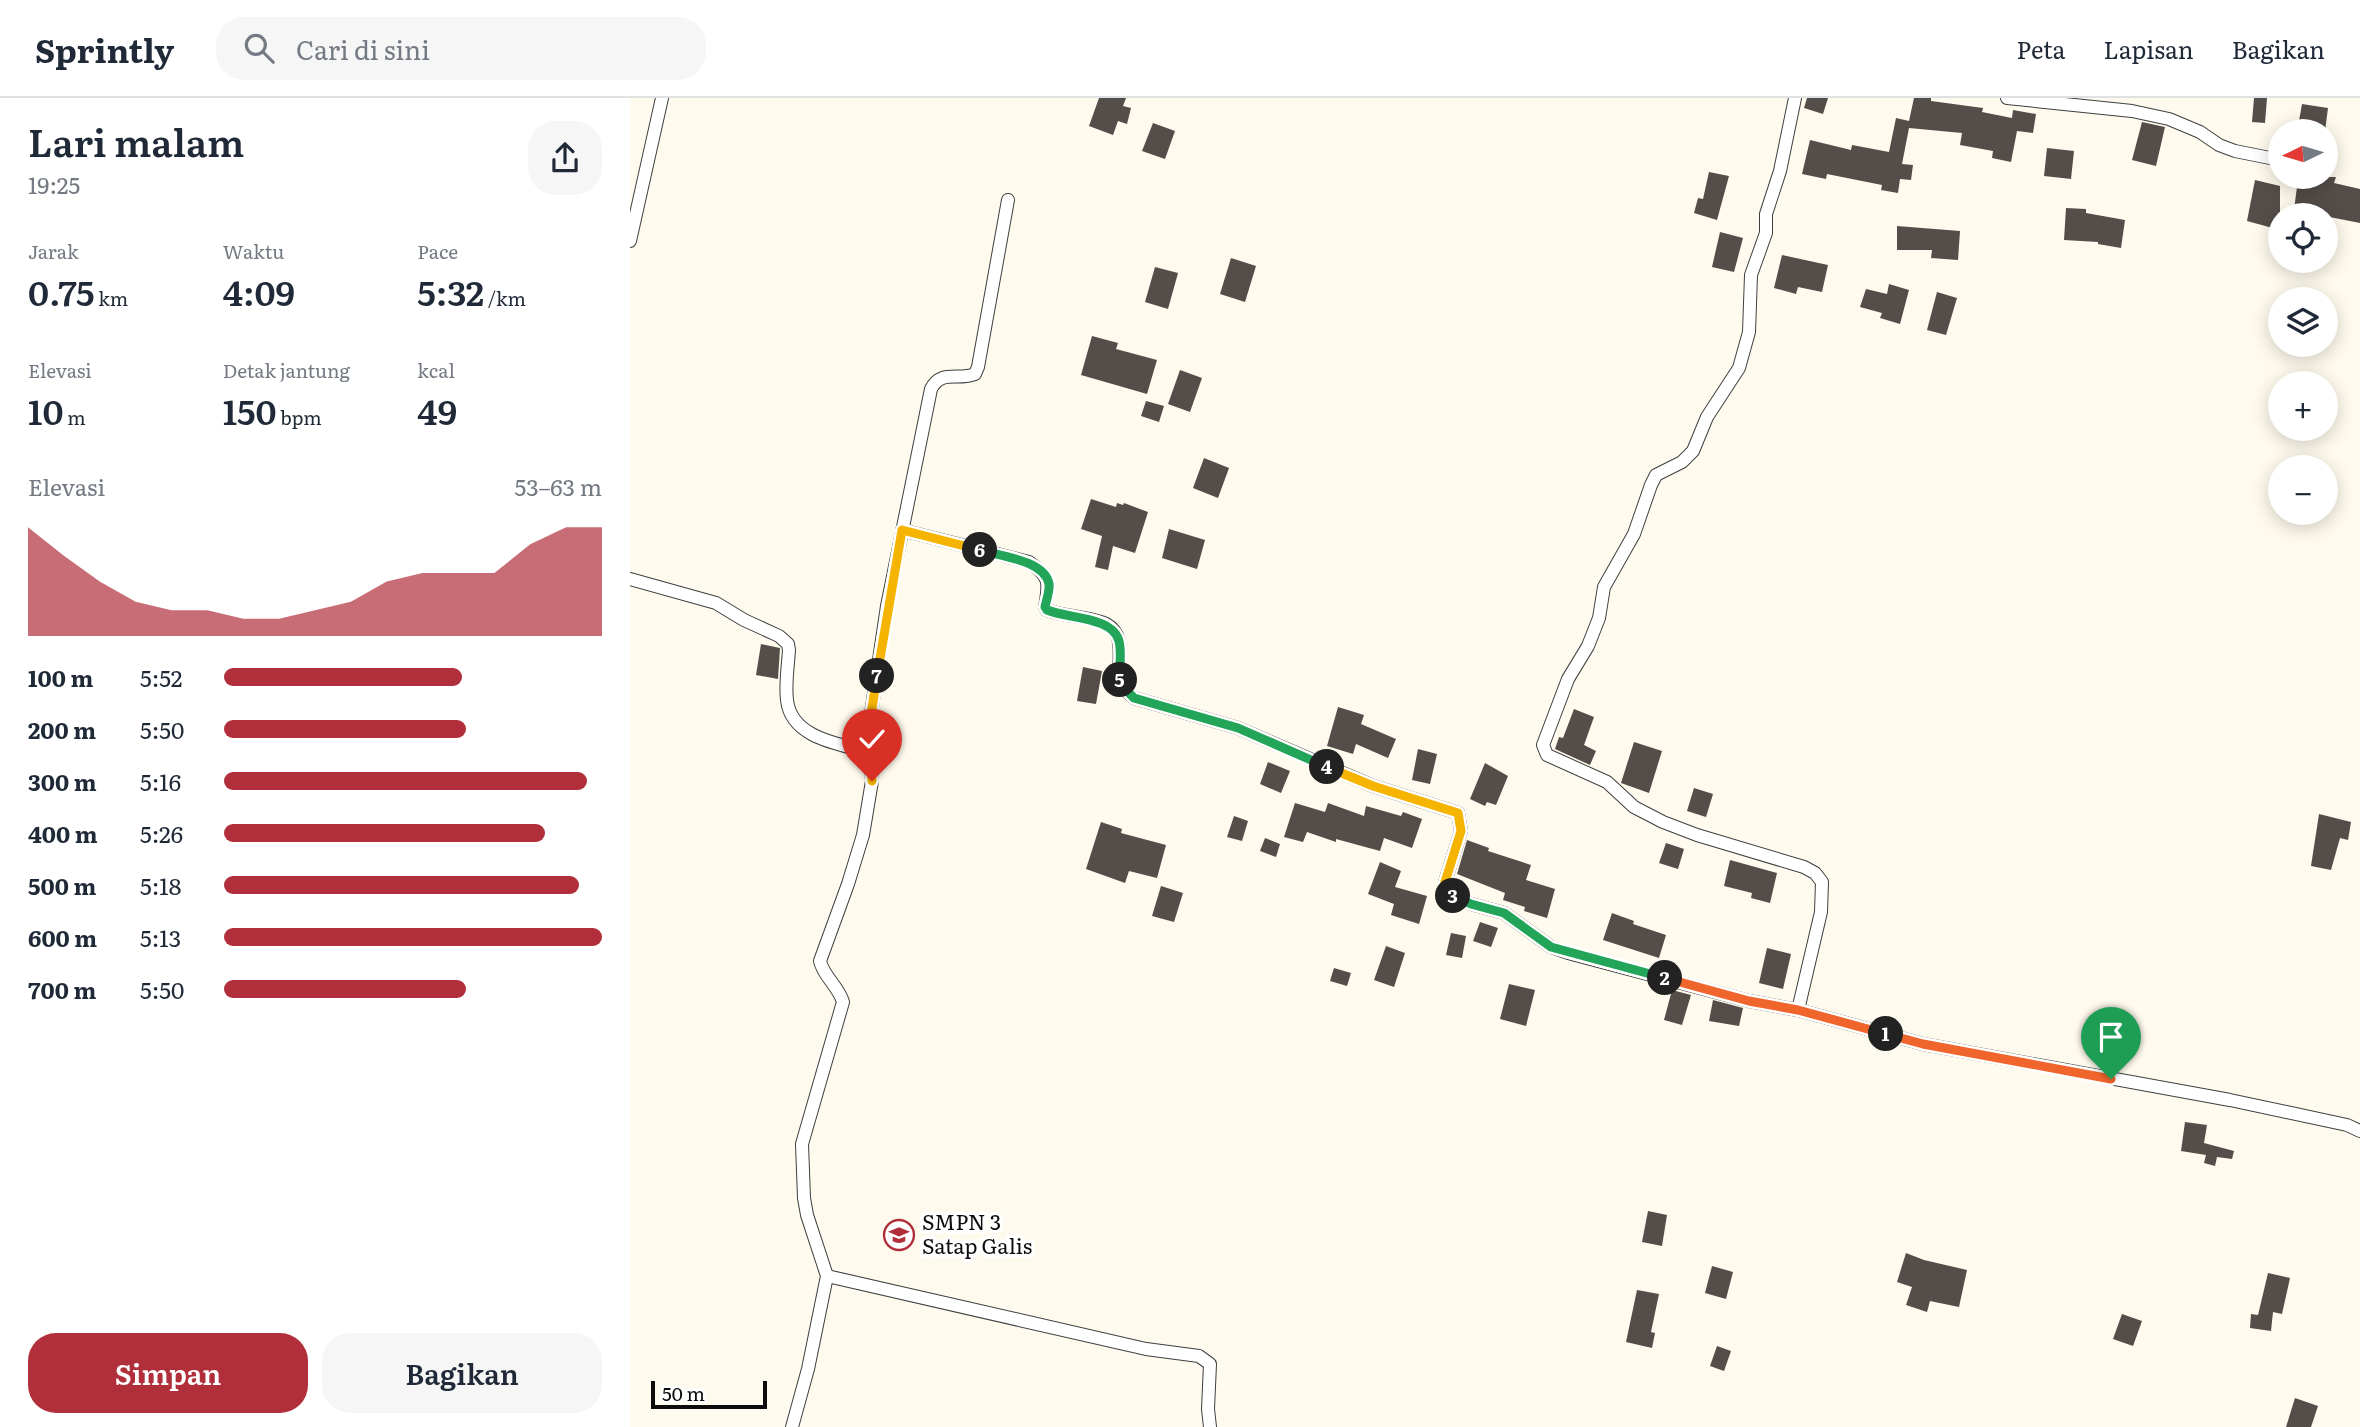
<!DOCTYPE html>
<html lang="id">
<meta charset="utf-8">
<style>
:root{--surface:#fff;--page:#f6f6f7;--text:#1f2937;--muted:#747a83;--line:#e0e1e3;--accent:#b12f3b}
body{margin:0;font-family:Literata,serif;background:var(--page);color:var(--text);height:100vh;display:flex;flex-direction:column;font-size:26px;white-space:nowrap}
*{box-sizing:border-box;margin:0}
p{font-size:23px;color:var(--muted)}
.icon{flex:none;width:38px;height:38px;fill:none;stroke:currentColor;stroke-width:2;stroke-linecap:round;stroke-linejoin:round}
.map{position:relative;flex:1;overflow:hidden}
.details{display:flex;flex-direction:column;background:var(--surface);width:630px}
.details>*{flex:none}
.needle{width:46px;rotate:265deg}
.fabs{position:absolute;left:1638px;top:21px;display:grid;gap:14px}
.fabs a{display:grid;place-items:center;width:70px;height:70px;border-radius:50%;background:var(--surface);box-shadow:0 4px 18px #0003;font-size:35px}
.scale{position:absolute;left:21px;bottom:18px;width:116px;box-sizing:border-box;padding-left:7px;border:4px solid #0c0c0c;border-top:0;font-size:19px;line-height:24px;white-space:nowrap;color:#0c0c0c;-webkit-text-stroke:5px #fff;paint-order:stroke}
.pin{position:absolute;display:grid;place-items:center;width:60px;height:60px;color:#fff;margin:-72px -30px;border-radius:50% 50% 50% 0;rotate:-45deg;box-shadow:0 0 7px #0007}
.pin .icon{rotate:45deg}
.km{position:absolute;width:35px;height:35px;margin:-18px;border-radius:50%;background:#222;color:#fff;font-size:19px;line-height:35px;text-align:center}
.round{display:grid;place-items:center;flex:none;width:74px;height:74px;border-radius:28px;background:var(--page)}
.headline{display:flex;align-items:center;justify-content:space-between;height:119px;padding:0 28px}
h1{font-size:38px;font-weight:600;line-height:52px}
.figures{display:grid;grid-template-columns:repeat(3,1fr);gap:10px;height:119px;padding:7px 28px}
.figures div{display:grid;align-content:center}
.figures b{font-size:35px;font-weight:600}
.figures small{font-size:19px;font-weight:400}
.figures p{font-size:19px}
.chart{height:196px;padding:14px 28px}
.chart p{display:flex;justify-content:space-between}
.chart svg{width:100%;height:126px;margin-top:7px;fill:var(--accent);opacity:.7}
.button{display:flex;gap:14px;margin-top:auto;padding:14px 28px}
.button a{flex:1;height:80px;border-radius:28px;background:var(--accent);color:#fff;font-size:28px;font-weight:600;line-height:80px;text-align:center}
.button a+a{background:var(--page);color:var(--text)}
ul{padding:0 28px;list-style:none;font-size:23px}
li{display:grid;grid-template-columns:112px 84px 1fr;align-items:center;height:52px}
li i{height:18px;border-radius:9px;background:var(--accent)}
header{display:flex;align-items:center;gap:42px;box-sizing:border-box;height:98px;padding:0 35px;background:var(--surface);border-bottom:2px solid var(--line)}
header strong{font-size:33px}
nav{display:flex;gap:38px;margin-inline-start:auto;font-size:24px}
.search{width:490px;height:63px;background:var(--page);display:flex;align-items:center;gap:18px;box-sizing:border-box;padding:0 24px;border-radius:28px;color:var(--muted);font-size:26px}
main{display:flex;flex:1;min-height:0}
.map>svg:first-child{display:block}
.building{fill:#544d49}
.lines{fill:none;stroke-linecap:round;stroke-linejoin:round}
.minor-casing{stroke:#3f3f3f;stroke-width:14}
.minor{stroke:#fff;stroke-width:12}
.split-1-casing{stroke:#fff;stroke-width:14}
.split-2-casing{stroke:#fff;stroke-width:14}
.split-3-casing{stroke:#fff;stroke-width:14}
.split-4-casing{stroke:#fff;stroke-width:14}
.split-5-casing{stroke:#fff;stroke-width:14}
.split-6-casing{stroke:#fff;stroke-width:14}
.split-7-casing{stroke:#fff;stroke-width:14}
.split-8-casing{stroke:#fff;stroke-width:14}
.split-1{stroke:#f0652b;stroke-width:9}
.split-2{stroke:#f0652b;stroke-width:9}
.split-3{stroke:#22a559;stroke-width:9}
.split-4{stroke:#f5b400;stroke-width:9}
.split-5{stroke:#22a559;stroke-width:9}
.split-6{stroke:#22a559;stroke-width:9}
.split-7{stroke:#f5b400;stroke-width:9}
.split-8{stroke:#f5b400;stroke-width:9}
.labels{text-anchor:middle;stroke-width:7;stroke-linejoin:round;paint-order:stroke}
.poi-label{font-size:21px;fill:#0c0c0c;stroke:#fff;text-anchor:start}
</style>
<header>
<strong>Sprintly</strong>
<div class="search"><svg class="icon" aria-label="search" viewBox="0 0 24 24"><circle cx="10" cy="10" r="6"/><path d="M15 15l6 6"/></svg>Cari di sini</div>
<nav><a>Peta</a><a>Lapisan</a><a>Bagikan</a></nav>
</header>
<main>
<section class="details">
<div class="headline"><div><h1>Lari malam</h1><p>19:25</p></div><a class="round"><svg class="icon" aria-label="share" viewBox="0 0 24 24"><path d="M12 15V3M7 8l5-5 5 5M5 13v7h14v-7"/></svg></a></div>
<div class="figures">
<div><p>Jarak</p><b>0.75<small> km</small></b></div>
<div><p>Waktu</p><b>4:09</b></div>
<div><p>Pace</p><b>5:32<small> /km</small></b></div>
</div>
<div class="figures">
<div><p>Elevasi</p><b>10<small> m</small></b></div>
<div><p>Detak jantung</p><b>150<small> bpm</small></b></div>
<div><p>kcal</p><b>49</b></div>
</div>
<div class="chart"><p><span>Elevasi</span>53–63 m</p>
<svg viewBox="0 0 160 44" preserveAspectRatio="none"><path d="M0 44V6L10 16L20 25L30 32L40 35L50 35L60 38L70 38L80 35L90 32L100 25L110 22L120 22L130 22L140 12L150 6L160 6V44z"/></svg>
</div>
<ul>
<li><b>100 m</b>5:52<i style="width:63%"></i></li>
<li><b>200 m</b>5:50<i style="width:64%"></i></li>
<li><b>300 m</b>5:16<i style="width:96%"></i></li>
<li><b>400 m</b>5:26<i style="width:85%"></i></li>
<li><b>500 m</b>5:18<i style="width:94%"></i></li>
<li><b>600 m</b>5:13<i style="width:100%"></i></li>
<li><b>700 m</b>5:50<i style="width:64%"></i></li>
</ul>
<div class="button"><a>Simpan</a><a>Bagikan</a></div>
</section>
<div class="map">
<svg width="1730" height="1329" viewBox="0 0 1730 1329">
<rect width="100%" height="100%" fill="#fefaed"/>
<g class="building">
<polygon points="469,0 496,0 493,8 501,10 497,26 488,23 483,37 459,28"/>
<polygon points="1177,0 1198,0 1193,16 1174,10"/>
<polygon points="1284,0 1301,0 1301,3 1353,10 1352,14 1382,20 1383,12 1406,16 1403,35 1387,33 1381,64 1362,60 1363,53 1330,47 1332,35 1279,30 1272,66 1283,67 1281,82 1270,81 1268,95 1251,92 1252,87 1197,76 1196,81 1172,76 1180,42 1221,52 1222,47 1259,54 1266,20 1279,23"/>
<polygon points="1624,0 1637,0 1635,25 1622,24"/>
<polygon points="1672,6 1698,10 1695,33 1674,33 1676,23 1669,23"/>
<polygon points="1512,24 1535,29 1526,68 1502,62"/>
<polygon points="523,25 545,33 535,61 512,53"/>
<polygon points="1417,50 1444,53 1441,81 1414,78"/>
<polygon points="1079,74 1099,78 1087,122 1064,115 1068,100 1073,101"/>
<polygon points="1689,79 1706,79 1704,85 1730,91 1730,125 1664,112 1668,81 1688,85"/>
<polygon points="1625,82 1650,88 1650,132 1617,123"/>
<polygon points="1436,110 1456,111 1456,115 1495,122 1491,150 1468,146 1468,144 1434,142"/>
<polygon points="1267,128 1330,133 1328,162 1301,160 1302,152 1267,152"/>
<polygon points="1090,134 1113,140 1104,174 1082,169"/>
<polygon points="1152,157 1198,167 1192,194 1168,189 1166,196 1144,190"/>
<polygon points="601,160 626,168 615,204 590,196"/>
<polygon points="525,169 548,175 538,211 515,204"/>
<polygon points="1259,186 1279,192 1270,226 1250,220 1252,215 1230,209 1236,191 1257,196"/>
<polygon points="1307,194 1327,200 1316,237 1297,232"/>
<polygon points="462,238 488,245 486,251 527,262 517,296 451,277"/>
<polygon points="550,272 572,280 560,314 538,306"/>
<polygon points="516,303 534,308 529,324 511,318"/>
<polygon points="574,360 599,370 588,400 563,390"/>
<polygon points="461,401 486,409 487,405 493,407 494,405 518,414 505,455 483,448 478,472 465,469 472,438 451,431"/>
<polygon points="539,431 575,442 567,471 532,460"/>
<polygon points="131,546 150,550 148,581 126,577"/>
<polygon points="453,569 472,573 466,606 447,603"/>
<polygon points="708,609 734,617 731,626 766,641 758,660 726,646 723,656 697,648"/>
<polygon points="944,611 964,619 954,647 966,653 960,667 925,651 929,639 933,640"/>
<polygon points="1004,644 1032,653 1019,695 991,685"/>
<polygon points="788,651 807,656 800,686 782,682"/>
<polygon points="638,664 660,673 651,695 630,686"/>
<polygon points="855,665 878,678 866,707 857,704 855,708 840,701"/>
<polygon points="1064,690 1083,696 1076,719 1057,713"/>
<polygon points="665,705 695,714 698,705 734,718 736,708 771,718 773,714 792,721 782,750 754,740 750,753 706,741 706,744 677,734 673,744 654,739"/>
<polygon points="1689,716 1721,724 1718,742 1710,740 1701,772 1681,768"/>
<polygon points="604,718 618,723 612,743 597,739"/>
<polygon points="471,724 492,731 491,735 536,747 527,780 499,773 495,785 456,771"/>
<polygon points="635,740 650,746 646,759 630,753"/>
<polygon points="837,742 859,750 858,753 901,767 896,782 925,791 917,820 894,813 895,809 873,802 875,795 827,776"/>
<polygon points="1036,745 1054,751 1048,771 1029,765"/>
<polygon points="1100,762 1147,775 1140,805 1121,800 1122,795 1094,788"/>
<polygon points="750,764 771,773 765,789 797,798 789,826 761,817 764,806 738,796"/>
<polygon points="531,788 553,795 544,824 522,818"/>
<polygon points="982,815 1004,823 1003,826 1036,837 1029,860 973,842"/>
<polygon points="850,824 868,830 861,849 843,843"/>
<polygon points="821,835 836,838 832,860 816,857"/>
<polygon points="756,848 775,855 764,889 744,882"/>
<polygon points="1137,850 1161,856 1153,891 1129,885"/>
<polygon points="704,870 721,875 717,888 700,883"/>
<polygon points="879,886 905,892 896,928 870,921"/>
<polygon points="1042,892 1061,897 1052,927 1034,922"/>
<polygon points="1083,902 1113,910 1109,928 1079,923"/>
<polygon points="1555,1024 1577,1027 1574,1045 1604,1053 1602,1061 1587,1059 1585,1068 1574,1065 1576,1057 1551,1053"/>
<polygon points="1018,1113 1037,1117 1032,1148 1012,1144"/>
<polygon points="1276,1155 1294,1162 1337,1172 1329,1209 1300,1203 1297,1214 1276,1207 1282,1189 1267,1184"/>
<polygon points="1082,1168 1103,1174 1096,1201 1075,1195"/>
<polygon points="1638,1175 1660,1180 1652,1216 1643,1214 1641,1233 1620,1230 1621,1216 1628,1217"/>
<polygon points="1007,1192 1029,1196 1021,1234 1025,1235 1022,1250 996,1244"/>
<polygon points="1492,1216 1512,1223 1503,1248 1483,1241"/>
<polygon points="1087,1248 1101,1253 1094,1273 1080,1268"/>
<polygon points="1665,1300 1688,1308 1681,1329 1656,1329"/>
</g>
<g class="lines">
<g class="minor-casing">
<g id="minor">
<polyline points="1165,0 1150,73 1136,116 1136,135 1121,177 1119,234 1109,270 1077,319 1063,353 1052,364 1026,377 1021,387 1004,436 974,489 969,520 958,548 938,581 913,647 917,657 977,684 1004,709 1033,724 1067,737 1174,769 1185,775 1192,784 1191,814 1168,912"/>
<polyline points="1377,0 1502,13 1539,21 1570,34 1589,47 1605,53 1650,62"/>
<polyline points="0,143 32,0"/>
<path d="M272,432L399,464C421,479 419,485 415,509L417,512C434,519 461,518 476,526C500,539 483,569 493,588C495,593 500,596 504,600L608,630L743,688L828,715L831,733L815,784V791L819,796L841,806L874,815L921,849L938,855L1119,903L1168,912L1293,946L1600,1002L1717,1027L1730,1033"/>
<path d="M0,481L86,505L114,522L149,538L158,546L159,552C158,568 155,586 157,602C161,640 209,646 239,654"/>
<polyline points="197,1178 516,1251 569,1258 580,1266 578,1311 580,1329"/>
<path d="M162,1329L178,1271L197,1178L177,1117L174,1100L172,1046L213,904C209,889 193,878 190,863L218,786L233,737L242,683L239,629L257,508L301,291C311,271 328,283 345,276L348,269L378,102"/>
</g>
</g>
<use href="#minor" class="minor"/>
</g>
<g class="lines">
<g class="split-1-casing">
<polyline id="split-1" points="1256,936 1293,946 1481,981"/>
</g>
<g class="split-2-casing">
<polyline id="split-2" points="1035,880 1119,903 1168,912 1256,936"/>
</g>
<g class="split-3-casing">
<polyline id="split-3" points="823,798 841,806 874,815 921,849 1035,880"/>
</g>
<g class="split-4-casing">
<polyline id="split-4" points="697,669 743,688 828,715 831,733 815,784 815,791 823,798"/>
</g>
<g class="split-5-casing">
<polyline id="split-5" points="490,582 494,590 504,600 608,630 697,669"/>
</g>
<g class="split-6-casing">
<path id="split-6" d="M350,452C369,458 415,462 419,486C420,493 416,503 415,509L417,512C438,521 482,518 489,543C492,555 489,569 490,582"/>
</g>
<g class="split-7-casing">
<polyline id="split-7" points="247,578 272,432 350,452"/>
</g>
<g class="split-8-casing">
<polyline id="split-8" points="242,683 239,629 247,578"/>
</g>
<use href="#split-1" class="split-1"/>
<use href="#split-2" class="split-2"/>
<use href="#split-3" class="split-3"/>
<use href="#split-4" class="split-4"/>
<use href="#split-5" class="split-5"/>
<use href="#split-6" class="split-6"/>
<use href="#split-7" class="split-7"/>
<use href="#split-8" class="split-8"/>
</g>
<defs>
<g id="school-ring" transform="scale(1.575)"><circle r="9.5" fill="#fff" stroke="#b12f3b" stroke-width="1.5"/><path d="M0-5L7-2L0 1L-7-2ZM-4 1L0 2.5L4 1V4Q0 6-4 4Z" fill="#b12f3b"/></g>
</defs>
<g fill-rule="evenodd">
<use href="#school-ring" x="269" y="1137"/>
</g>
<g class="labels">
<g class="poi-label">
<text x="292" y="1132">SMPN 3<tspan x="292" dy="24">Satap Galis</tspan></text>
</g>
</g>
</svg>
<div class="fabs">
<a><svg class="needle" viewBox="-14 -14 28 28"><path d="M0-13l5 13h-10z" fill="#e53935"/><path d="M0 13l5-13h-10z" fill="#747a83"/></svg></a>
<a><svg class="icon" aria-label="locate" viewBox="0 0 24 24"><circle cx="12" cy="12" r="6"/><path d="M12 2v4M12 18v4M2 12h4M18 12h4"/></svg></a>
<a><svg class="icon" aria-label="layers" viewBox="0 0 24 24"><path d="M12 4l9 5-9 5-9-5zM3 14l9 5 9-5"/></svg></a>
<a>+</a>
<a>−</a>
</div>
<div class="scale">50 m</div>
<div class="pin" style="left:1481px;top:981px;background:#1e9e55"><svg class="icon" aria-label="arrive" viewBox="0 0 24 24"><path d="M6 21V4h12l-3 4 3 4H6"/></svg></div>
<div class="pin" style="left:242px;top:683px;background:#d93025"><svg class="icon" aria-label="check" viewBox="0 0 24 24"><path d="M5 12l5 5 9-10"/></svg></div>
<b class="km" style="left:1256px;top:936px">1</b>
<b class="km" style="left:1035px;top:880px">2</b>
<b class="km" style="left:823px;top:798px">3</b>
<b class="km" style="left:697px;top:669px">4</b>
<b class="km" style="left:490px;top:582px">5</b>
<b class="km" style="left:350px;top:452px">6</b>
<b class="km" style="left:247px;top:578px">7</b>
</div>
</main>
